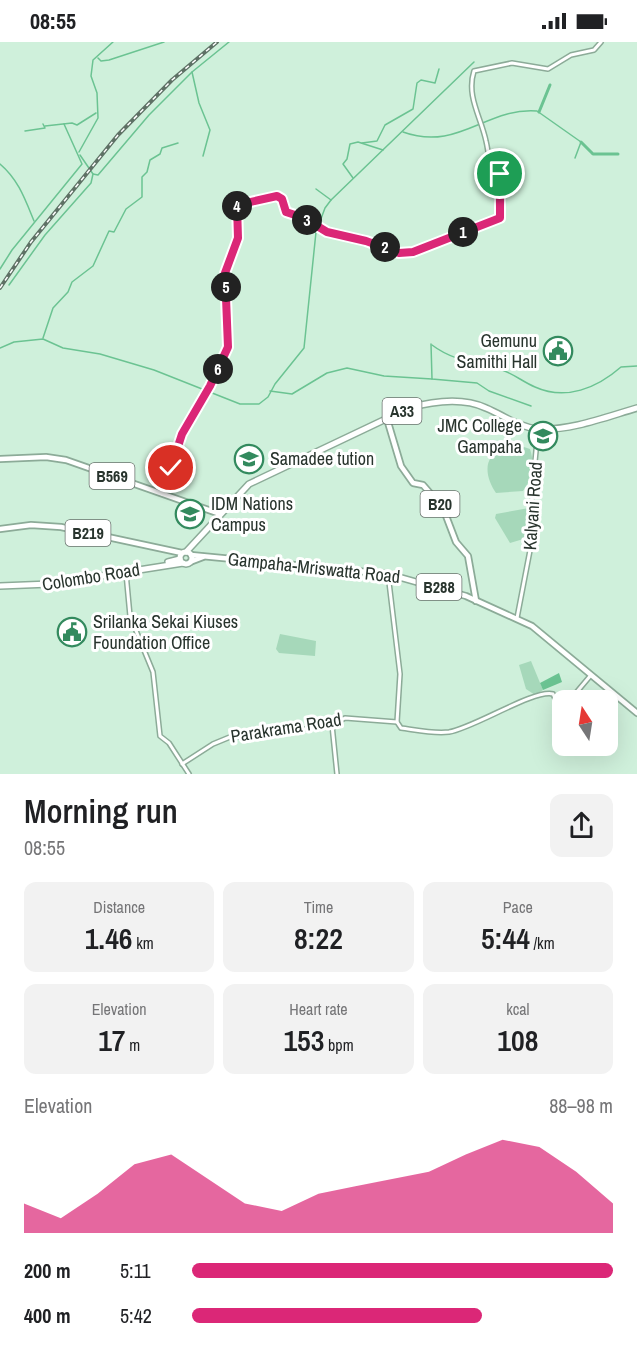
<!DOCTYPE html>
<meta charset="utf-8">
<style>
:root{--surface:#fff;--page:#f2f2f2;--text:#202124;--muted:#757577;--accent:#db2777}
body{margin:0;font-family:"Archivo Narrow",sans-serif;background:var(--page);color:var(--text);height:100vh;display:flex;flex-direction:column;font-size:22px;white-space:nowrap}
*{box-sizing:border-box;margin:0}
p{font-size:20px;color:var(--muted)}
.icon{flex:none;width:33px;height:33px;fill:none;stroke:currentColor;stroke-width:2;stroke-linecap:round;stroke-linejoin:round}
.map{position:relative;height:732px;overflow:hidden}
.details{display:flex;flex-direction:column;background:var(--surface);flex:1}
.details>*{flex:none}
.needle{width:39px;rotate:348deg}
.tools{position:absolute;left:552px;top:648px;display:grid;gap:12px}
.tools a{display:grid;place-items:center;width:66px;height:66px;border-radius:12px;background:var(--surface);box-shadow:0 6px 24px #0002;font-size:30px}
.pin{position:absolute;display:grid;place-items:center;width:51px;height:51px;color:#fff;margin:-26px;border:3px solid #fff;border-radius:50%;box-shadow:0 2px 6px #0007}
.km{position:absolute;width:30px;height:30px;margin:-15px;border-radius:50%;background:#222;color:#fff;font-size:16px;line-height:30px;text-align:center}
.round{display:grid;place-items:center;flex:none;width:63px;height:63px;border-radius:12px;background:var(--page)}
.overview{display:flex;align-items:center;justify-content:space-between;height:102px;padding:0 24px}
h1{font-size:33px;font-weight:600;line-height:45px}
.metrics{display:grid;grid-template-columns:repeat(3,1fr);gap:9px;height:102px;padding:6px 24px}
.metrics div{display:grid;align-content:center;border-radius:12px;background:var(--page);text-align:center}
.metrics b{font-size:30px;font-weight:600}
.metrics small{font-size:16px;font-weight:400}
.metrics p{font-size:16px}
.chart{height:168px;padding:12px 24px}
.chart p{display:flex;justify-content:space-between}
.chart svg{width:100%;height:108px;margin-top:6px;fill:var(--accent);opacity:.7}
ul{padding:0 24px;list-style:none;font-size:20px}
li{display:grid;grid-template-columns:96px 72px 1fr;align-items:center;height:45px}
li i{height:15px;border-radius:8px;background:var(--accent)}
.status{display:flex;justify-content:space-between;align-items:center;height:42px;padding:0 30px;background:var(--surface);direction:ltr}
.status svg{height:16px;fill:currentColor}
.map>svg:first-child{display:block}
.green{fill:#a6d8ba}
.water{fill:#6bc392}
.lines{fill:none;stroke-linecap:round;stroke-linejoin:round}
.stream{stroke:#6bc392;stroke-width:1.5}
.canal{stroke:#6bc392;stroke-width:3}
.tertiary-casing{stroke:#8cab98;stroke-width:6}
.primary-casing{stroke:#8cab98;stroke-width:8}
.trunk-casing{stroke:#8cab98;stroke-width:8}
.tertiary{stroke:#fff;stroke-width:3}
.primary{stroke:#fff;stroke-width:4.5}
.trunk{stroke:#fff;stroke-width:5}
.rail-casing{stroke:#5e7165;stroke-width:4}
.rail{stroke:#fff;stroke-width:1.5;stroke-dasharray:4.5;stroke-linecap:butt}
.route-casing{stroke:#fff;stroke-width:12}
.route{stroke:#db2777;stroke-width:8}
.labels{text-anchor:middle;stroke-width:6;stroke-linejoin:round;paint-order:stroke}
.shield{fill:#fff;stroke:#68716c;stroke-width:1.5}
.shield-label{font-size:16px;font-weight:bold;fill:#28342d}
.poi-label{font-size:18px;fill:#28342d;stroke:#fff;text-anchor:start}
.street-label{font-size:18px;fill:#28342d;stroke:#fff}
</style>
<div class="status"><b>08:55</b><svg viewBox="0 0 49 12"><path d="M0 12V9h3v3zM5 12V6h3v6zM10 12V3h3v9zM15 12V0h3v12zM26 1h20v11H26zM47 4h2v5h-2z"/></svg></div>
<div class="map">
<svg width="637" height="732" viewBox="0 0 637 732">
<rect width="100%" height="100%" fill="#cff0db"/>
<g class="green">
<path d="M521,404L530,407C535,423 533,435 523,449L496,451C486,437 481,414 503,408C510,406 514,408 521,404Z"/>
<polygon points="529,466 530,495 510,501 495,476 496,472"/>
<polygon points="280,592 316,599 315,614 279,611 276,607"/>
<polygon points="531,619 543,648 535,653 526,647 519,623"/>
</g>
<polygon class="water" points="559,631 562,640 543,648 540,641"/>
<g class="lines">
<g class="stream">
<polyline points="98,16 101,19 109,18 164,0"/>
<polyline points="45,84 72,81 77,83 96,71"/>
<polyline points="25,89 45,86 43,82"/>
<path d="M403,90C458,110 486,65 537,69L581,100L575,116"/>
<polyline points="362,101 377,99 385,83 413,67 417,41 421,38 435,41 439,27"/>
<polyline points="79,110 98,76 97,51 91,34 93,18 113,0"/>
<polyline points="203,114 210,88 199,61 192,30 229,0"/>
<path d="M0,122C18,137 25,157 34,179"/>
<polyline points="93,132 98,133 149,73 192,30"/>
<polyline points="353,136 343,122 347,117 350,102 358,100 383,108"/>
<polyline points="316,147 331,158 474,20"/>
<polyline points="0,227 12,208 82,122 64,82"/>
<polyline points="9,243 45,193 91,141 93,132 80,113"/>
<polyline points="43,296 53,266 68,250 72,240 93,224 109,189 114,190 126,167 142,155 142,135 147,130 150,118 160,112 162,106 178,101"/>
<polyline points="431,302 432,337 477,341 489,349 531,364"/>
<path d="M432,303C453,319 477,321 502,328C514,332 523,340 535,345C566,359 597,346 621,325L637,324"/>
<polyline points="0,306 14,300 43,297 63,306 100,312 154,328 240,362 259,362 268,355 275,342 304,306 316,190 325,166 331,158"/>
<polyline points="270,349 292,352 327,331 347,326 384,334 432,337"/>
</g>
<g class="canal">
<polyline points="539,70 550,43"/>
<polyline points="581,100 593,112 618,112"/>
</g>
<g class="tertiary-casing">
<g id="tertiary">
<path d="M162,452L182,392L210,344L228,305L225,231L238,196V162L277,154L282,157L286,170L304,176L327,190L404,211L429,205L484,180L500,176V129L491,122C488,114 488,107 486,99C481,75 466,54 474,29L512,21L548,27L571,13L594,8L601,0"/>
<polyline points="126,531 130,574 153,630 160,694 169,701 189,732"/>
<path d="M388,532L400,632L397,680L401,686C416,688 434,692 449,690C474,686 534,647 553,652L562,672"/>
<polyline points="517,576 532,498 532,451 538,388"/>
<polyline points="570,658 591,633"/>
<polyline points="332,683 337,732"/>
<polyline points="182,722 213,702 230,695 251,695 332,683 345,676 397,680"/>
</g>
</g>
<g class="primary-casing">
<g id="primary">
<polyline points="387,377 401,424 413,441 423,443 443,466 456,500 468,514 476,559"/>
<polyline points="0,417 46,415 66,418 220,472"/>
<polyline points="0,487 31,483 61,485 182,511"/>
<polyline points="191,513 388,532 466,554 532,584 637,671"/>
<polyline points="190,520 203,515"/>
</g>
</g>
<g class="trunk-casing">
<g id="trunk">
<circle cx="186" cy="516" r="6"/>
<path d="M186,510L249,442L409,366C434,359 462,355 486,366C503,373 518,385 538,387C570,389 606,375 637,366"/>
<polyline points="168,520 180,517"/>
<polyline points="0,544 50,542 183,521"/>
</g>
</g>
<use href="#tertiary" class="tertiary"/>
<use href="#primary" class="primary"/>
<use href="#trunk" class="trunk"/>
<g class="rail-casing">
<polyline id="rail" points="0,246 31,200 118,93 172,38 217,0"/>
</g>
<use href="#rail" class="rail"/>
</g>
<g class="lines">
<g class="route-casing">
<polyline id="route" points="171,426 182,392 210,344 228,305 225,231 238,196 237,163 277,154 282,157 286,170 304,176 327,190 366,199 399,211 413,210 500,176 500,132"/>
</g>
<use href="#route" class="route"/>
</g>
<defs>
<g id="civic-ring" transform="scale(1.5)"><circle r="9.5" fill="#fff" stroke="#338a5e" stroke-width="1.5"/><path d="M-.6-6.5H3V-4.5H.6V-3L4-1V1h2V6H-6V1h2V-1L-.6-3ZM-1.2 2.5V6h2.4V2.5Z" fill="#338a5e"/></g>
<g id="university-ring" transform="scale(1.5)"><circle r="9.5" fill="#fff" stroke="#338a5e" stroke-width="1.5"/><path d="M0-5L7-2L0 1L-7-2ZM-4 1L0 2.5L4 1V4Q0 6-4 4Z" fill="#338a5e"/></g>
</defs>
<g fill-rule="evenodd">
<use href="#civic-ring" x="558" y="309"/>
<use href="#university-ring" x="543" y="394"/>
<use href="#university-ring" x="249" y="417"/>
<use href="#university-ring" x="190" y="472"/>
<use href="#civic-ring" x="72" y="590"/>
</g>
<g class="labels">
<g class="shield">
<rect x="382.5" y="356" width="39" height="26" rx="4.5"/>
<rect x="89.5" y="421" width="45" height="26" rx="4.5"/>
<rect x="420.5" y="449" width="39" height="26" rx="4.5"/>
<rect x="65.5" y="478" width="45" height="26" rx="4.5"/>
<rect x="416.5" y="532" width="45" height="26" rx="4.5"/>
</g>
<g class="shield-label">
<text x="402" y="375">A33</text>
<text x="112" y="440">B569</text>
<text x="440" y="468">B20</text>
<text x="88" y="497">B219</text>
<text x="439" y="551">B288</text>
</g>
<g class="poi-label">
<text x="537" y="305" text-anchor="end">Gemunu<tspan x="537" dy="21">Samithi Hall</tspan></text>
<text x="522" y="390" text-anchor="end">JMC College<tspan x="522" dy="21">Gampaha</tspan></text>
<text x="270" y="423">Samadee tution</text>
<text x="211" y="468">IDM Nations<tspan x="211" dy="21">Campus</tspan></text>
<text x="93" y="586">Srilanka Sekai Kiuses<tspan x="93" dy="21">Foundation Office</tspan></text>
</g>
<g class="street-label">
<text transform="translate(533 464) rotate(-86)" y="6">Kalyani Road</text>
<text transform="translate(314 526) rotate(6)" y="6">Gampaha-Mriswatta Road</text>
<text transform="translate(91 535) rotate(-9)" y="6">Colombo Road</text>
<text transform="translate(286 686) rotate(-9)" y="6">Parakrama Road</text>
</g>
</g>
</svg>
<div class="tools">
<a><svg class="needle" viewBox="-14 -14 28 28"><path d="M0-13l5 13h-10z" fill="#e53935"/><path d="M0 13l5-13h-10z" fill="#757577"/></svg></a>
</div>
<div class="pin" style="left:500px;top:132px;background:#1e9e55"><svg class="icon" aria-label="arrive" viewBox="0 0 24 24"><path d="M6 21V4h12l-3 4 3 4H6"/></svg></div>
<div class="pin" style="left:171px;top:426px;background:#d93025"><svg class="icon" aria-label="check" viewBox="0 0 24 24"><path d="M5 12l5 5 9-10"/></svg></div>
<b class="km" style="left:463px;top:190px">1</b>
<b class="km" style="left:385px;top:205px">2</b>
<b class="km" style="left:307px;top:178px">3</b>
<b class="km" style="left:237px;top:164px">4</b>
<b class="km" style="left:226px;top:245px">5</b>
<b class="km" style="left:218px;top:327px">6</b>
</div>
<section class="details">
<div class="overview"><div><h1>Morning run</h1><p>08:55</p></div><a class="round"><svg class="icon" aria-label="share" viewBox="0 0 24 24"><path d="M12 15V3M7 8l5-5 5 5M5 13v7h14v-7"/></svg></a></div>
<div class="metrics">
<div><p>Distance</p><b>1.46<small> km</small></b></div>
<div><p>Time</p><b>8:22</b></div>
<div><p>Pace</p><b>5:44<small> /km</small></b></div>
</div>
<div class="metrics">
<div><p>Elevation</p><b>17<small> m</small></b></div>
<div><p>Heart rate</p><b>153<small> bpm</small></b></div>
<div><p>kcal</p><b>108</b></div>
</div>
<div class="chart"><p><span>Elevation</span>88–98 m</p>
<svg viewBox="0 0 160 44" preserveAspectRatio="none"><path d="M0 44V32L10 38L20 28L30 16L40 12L50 22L60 32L70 35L80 28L90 25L100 22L110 19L120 12L130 6L140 9L150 19L160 32V44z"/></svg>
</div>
<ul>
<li><b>200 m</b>5:11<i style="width:100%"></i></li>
<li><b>400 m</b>5:42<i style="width:69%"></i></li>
</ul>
</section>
